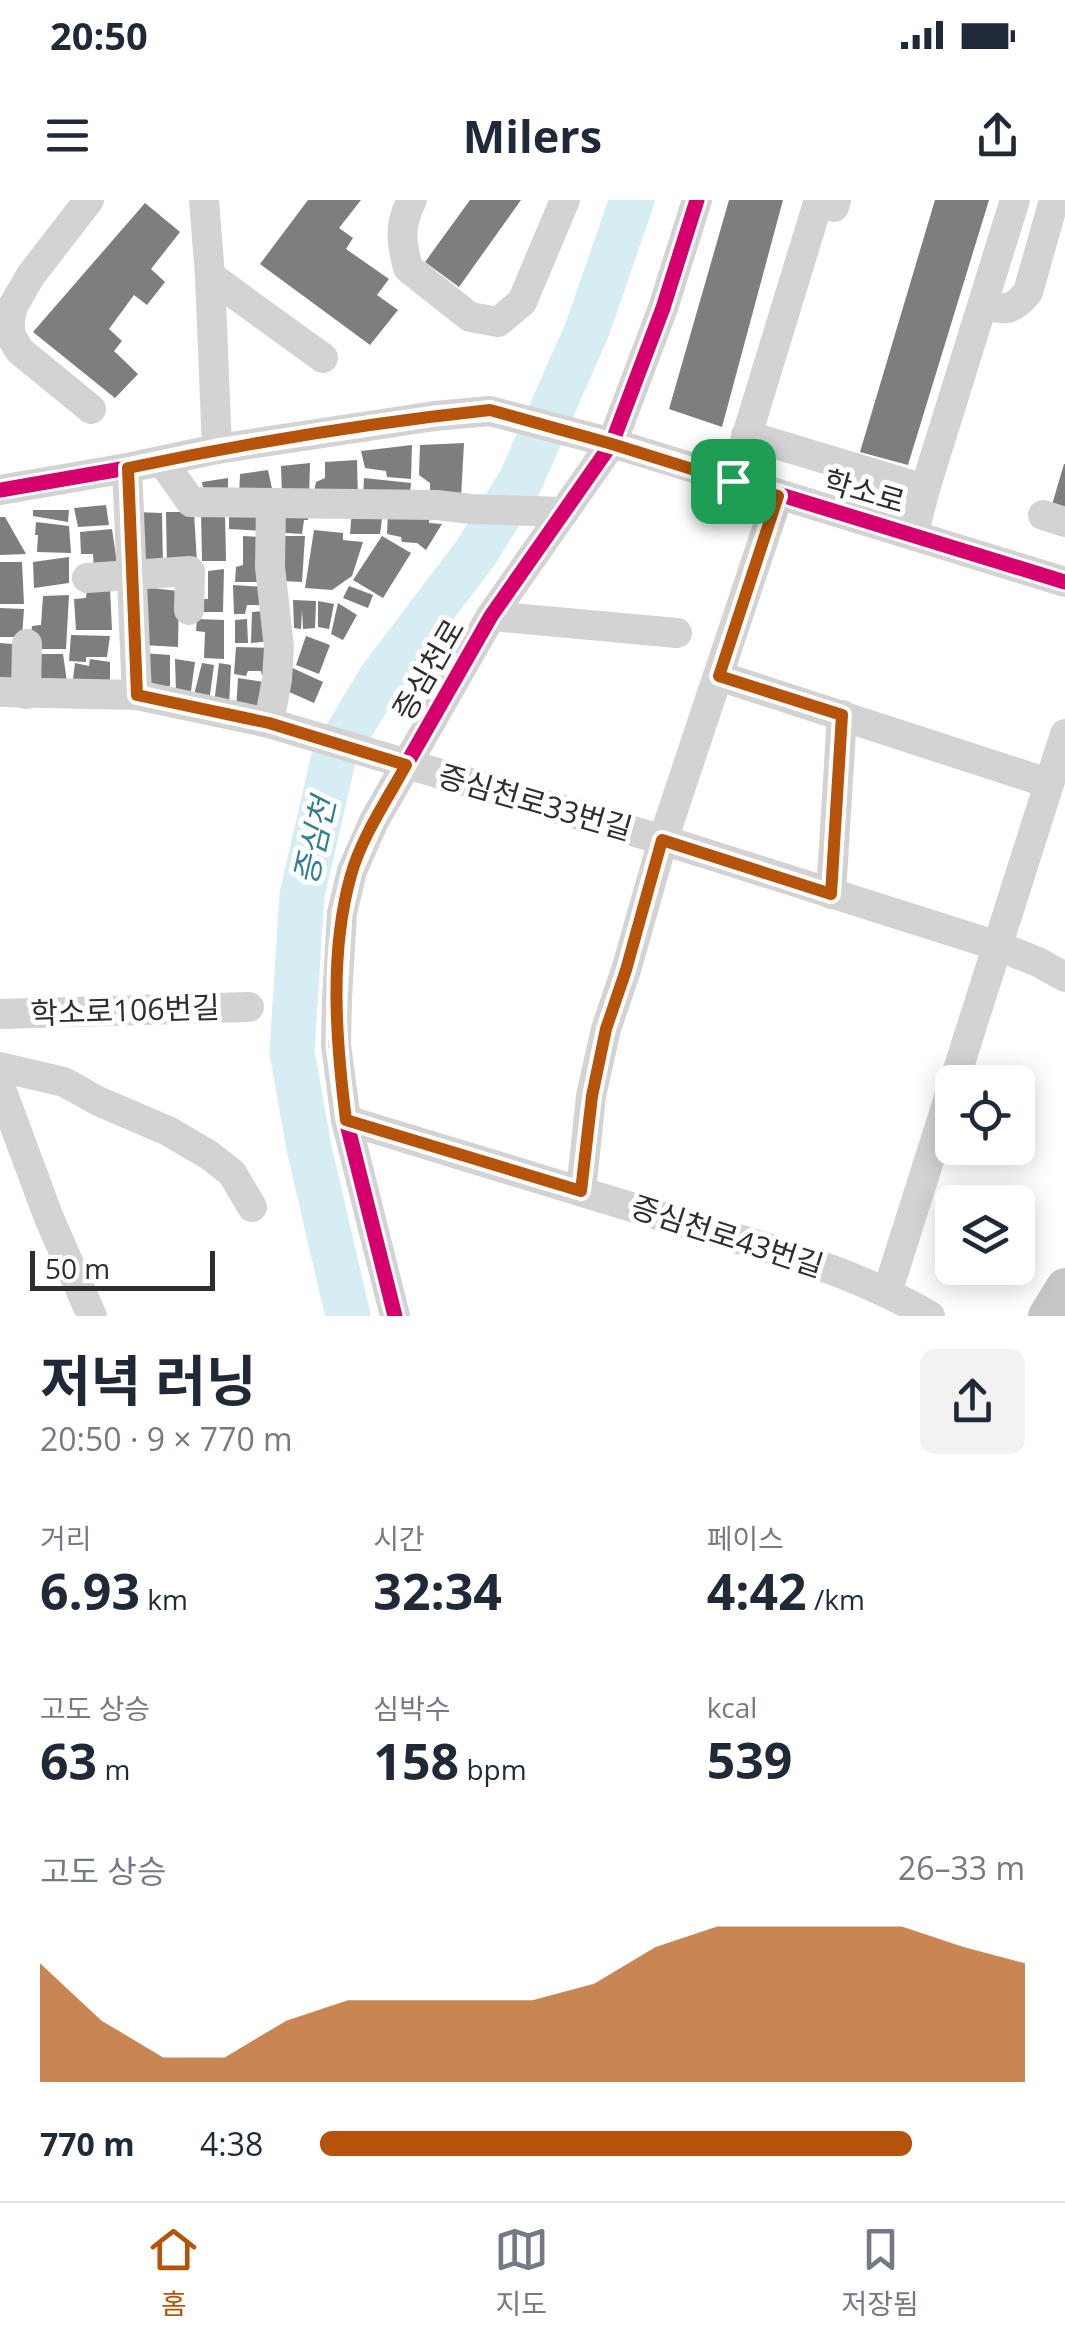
<!DOCTYPE html>
<html lang="ko">
<meta charset="utf-8">
<style>
:root{--surface:#fff;--page:#f2f2f3;--text:#1f2937;--muted:#747a83;--line:#e0e1e3;--accent:#b45309}
body{margin:0;font-family:"Open Sans","Noto Sans KR",sans-serif;background:var(--page);color:var(--text);height:100vh;display:flex;flex-direction:column;font-size:38px;white-space:nowrap}
*{box-sizing:border-box;margin:0}
p{font-size:32px;color:var(--muted)}
.icon{flex:none;width:55px;height:55px;fill:none;stroke:currentColor;stroke-width:2;stroke-linecap:round;stroke-linejoin:round}
.map{position:relative;height:1116px;overflow:hidden}
.details{display:flex;flex-direction:column;background:var(--surface);flex:1}
.details>*{flex:none}
.controls{position:absolute;left:935px;top:865px;display:grid;gap:20px}
.controls a{display:grid;place-items:center;width:100px;height:100px;border-radius:15px;background:var(--surface);box-shadow:0 5px 25px #0003;font-size:50px}
.scale{position:absolute;left:30px;bottom:25px;width:185px;box-sizing:border-box;padding-left:10px;border:5px solid #2e2e2e;border-top:0;font-size:28px;line-height:35px;white-space:nowrap;color:#2e2e2e;-webkit-text-stroke:8px #fff;paint-order:stroke}
.pin{position:absolute;display:grid;place-items:center;width:85px;height:85px;color:#fff;margin:-42px;border-radius:20px;box-shadow:0 5px 15px #0006}
.round{display:grid;place-items:center;flex:none;width:105px;height:105px;border-radius:15px;background:var(--page)}
.overview{display:flex;align-items:center;justify-content:space-between;height:170px;padding:0 40px}
h1{font-size:55px;font-weight:700;line-height:75px}
.metrics{display:grid;grid-template-columns:repeat(3,1fr);gap:15px;height:170px;padding:10px 40px}
.metrics div{display:grid;align-content:center}
.metrics b{font-size:50px;font-weight:700}
.metrics small{font-size:28px;font-weight:400}
.metrics p{font-size:28px}
.chart{height:280px;padding:20px 40px}
.chart p{display:flex;justify-content:space-between}
.chart svg{width:100%;height:180px;margin-top:10px;fill:var(--accent);opacity:.7}
ul{padding:0 40px;list-style:none;font-size:32px}
li{display:grid;grid-template-columns:160px 120px 1fr;align-items:center;height:75px}
li i{height:25px;border-radius:12px;background:var(--accent)}
.status{display:flex;justify-content:space-between;align-items:center;height:70px;padding:0 50px;background:var(--surface);direction:ltr}
.status svg{height:28px;fill:currentColor}
header{display:flex;justify-content:space-between;align-items:center;height:130px;padding:0 40px;background:var(--surface);font-size:45px;font-weight:700}
.tab-bar{display:flex;justify-content:space-around;align-items:center;height:140px;border-top:2px solid var(--line);background:var(--surface);font-size:28px;color:var(--muted)}
.tab-bar a{display:grid;justify-items:center;gap:5px}
.tab-bar .selected{color:var(--accent)}
.map>svg:first-child{display:block}
.lines{fill:none;stroke-linecap:round;stroke-linejoin:round}
.river{stroke:#d6eef3;stroke-width:45}
.building{fill:#7e7e7e}
.minor{stroke:#d3d3d3;stroke-width:30}
.major{stroke:#c6c6c6;stroke-width:38}
.cycleway-casing{stroke:#fff;stroke-width:21}
.cycleway{stroke:#d6006c;stroke-width:15}
.route-casing{stroke:#fff;stroke-width:20}
.route{stroke:#b45309;stroke-width:12}
.labels{text-anchor:middle;stroke-width:10;stroke-linejoin:round;paint-order:stroke}
.street-label{font-size:30px;fill:#2e2e2e;stroke:#fff}
.water-label{font-size:32px;font-style:italic;fill:#337f8f;stroke:#fff}
</style>
<div class="status"><b>20:50</b><svg viewBox="0 0 49 12"><path d="M0 12V9h3v3zM5 12V6h3v6zM10 12V3h3v9zM15 12V0h3v12zM26 1h20v11H26zM47 4h2v5h-2z"/></svg></div>
<header><svg class="icon" aria-label="menu" viewBox="0 0 24 24"><path d="M4 6h16M4 12h16M4 18h16"/></svg>Milers<svg class="icon" aria-label="share" viewBox="0 0 24 24"><path d="M12 15V3M7 8l5-5 5 5M5 13v7h14v-7"/></svg></header>
<div class="map">
<svg width="1065" height="1116" viewBox="0 0 1065 1116">
<rect width="100%" height="100%" fill="#fff"/>
<g class="lines">
<polyline class="river" points="348,1116 309,948 292,852 302,695 334,556 380,479 477,351 520,282 587,130 632,0"/>
</g>
<g class="building">
<polygon points="308,0 361,0 339,28 353,38 346,49 389,79 377,95 398,110 370,145 260,64"/>
<polygon points="470,0 521,0 459,87 425,62"/>
<polygon points="729,0 783,0 722,227 669,209"/>
<polygon points="935,0 989,0 908,265 860,252"/>
<polygon points="145,3 180,32 151,69 165,82 147,105 134,95 109,129 122,141 114,151 138,174 115,198 33,132"/>
<polygon points="464,243 461,298 430,293 430,283 419,275 420,245"/>
<polygon points="412,245 411,279 387,277 386,271 365,268 361,251"/>
<polygon points="357,260 358,299 313,297 316,282 325,278 325,262"/>
<polygon points="310,263 309,297 282,297 281,266"/>
<polygon points="1064,264 1065,264 1065,312 1051,308"/>
<polygon points="268,270 274,298 239,297 240,274"/>
<polygon points="228,278 228,290 205,299 202,282"/>
<polygon points="364,278 411,283 409,302 363,298"/>
<polygon points="106,305 109,325 78,327 74,308"/>
<polygon points="280,309 309,311 308,320 304,320 302,334 273,332"/>
<polygon points="33,310 69,310 68,322 33,316"/>
<polygon points="352,310 383,311 380,334 350,334"/>
<polygon points="388,311 430,312 429,323 442,324 426,350 417,343 402,342 401,337 387,334"/>
<polygon points="135,312 162,313 163,369 137,371"/>
<polygon points="166,312 194,312 197,363 167,366"/>
<polygon points="201,312 225,314 226,361 202,361"/>
<polygon points="229,312 262,314 263,331 229,329"/>
<polygon points="0,317 5,317 26,354 0,355"/>
<polygon points="36,322 69,326 71,353 37,352 38,335 35,335"/>
<polygon points="112,329 118,370 94,371 93,354 81,354 80,332"/>
<polygon points="314,330 343,333 343,340 363,342 352,376 332,390 305,388"/>
<polygon points="243,336 262,337 263,382 235,382 236,367 243,365"/>
<polygon points="277,336 305,336 302,382 282,381"/>
<polygon points="382,336 411,353 383,398 353,380"/>
<polygon points="69,357 69,383 34,388 33,362"/>
<polygon points="0,362 22,362 24,404 0,404"/>
<polygon points="224,369 223,412 199,412 200,399 208,399 208,371"/>
<polygon points="233,385 265,387 265,405 247,405 245,414 234,414"/>
<polygon points="349,386 373,395 368,408 343,398"/>
<polygon points="141,387 179,391 178,447 142,445"/>
<polygon points="87,389 110,389 112,430 76,430 74,399 86,398"/>
<polygon points="69,395 66,449 29,449 32,426 41,425 43,396"/>
<polygon points="293,400 316,401 315,428 303,429 302,409 301,429 294,428"/>
<polygon points="318,401 334,404 329,429 318,427"/>
<polygon points="338,403 357,415 343,440 331,434"/>
<polygon points="0,408 24,409 22,437 0,437"/>
<polygon points="267,411 271,441 251,443 252,412"/>
<polygon points="197,419 224,420 224,459 204,458 205,432 196,431"/>
<polygon points="247,419 248,443 235,443 235,420"/>
<polygon points="71,435 110,436 107,457 86,457 86,462 69,461"/>
<polygon points="306,436 330,445 319,474 296,465"/>
<polygon points="0,443 24,445 22,482 0,479"/>
<polygon points="236,447 276,448 262,476 261,471 248,471 246,476 234,474"/>
<polygon points="142,453 170,455 170,486 160,488 154,493"/>
<polygon points="38,454 63,454 67,482 32,482"/>
<polygon points="90,459 110,462 110,483 73,479 75,463 89,466"/>
<polygon points="175,459 195,462 190,498 176,493"/>
<polygon points="202,463 214,465 209,502 193,499"/>
<polygon points="219,463 231,465 229,506 214,504"/>
<polygon points="286,465 323,482 314,503 278,487"/>
<polygon points="238,478 271,483 268,512 236,510"/>
</g>
<g class="lines">
<g class="minor">
<polyline points="89,0 31,75 13,106 10,119 10,135 20,151 91,209"/>
<polyline points="204,0 210,76 217,249"/>
<path d="M412,0C399,24 401,42 408,68L470,117L498,122L522,102L565,0"/>
<polyline points="210,76 323,158"/>
<path d="M983,104C1004,111 1013,111 1028,92L1054,0"/>
<polyline points="746,235 925,289"/>
<polyline points="162,261 191,302 437,305 471,309 564,312"/>
<polyline points="127,268 137,495"/>
<polyline points="733,281 818,3 834,7 836,0"/>
<polyline points="0,290 127,268 217,249 435,216 490,211 612,243 1065,382"/>
<polyline points="1043,315 1065,322"/>
<polyline points="913,335 925,289 1015,0"/>
<polyline points="87,378 190,371 189,410"/>
<polyline points="491,416 677,433"/>
<polyline points="719,476 1048,583"/>
<polyline points="0,492 137,495 269,523 663,640 998,746 1038,762 1065,777"/>
<polyline points="26,494 27,444"/>
<polyline points="269,523 277,479 279,448 270,367 271,304"/>
<polyline points="831,694 842,515"/>
<polyline points="0,814 249,807"/>
<polyline points="0,867 64,882 98,901 168,931 209,955 232,973 252,1007"/>
<polyline points="954,882 1065,534"/>
<polyline points="0,886 49,1018 92,1116"/>
<path d="M346,920C455,953 564,986 674,1020C761,1046 851,1069 930,1116"/>
<polyline points="581,991 591,896 606,829 626,770 663,640 778,296"/>
<polyline points="887,1093 952,888"/>
<polyline points="395,1116 346,920 336,845 337,799 342,713 352,671 374,621 491,416 612,243 663,108 697,0"/>
</g>
<polyline class="major" points="1047,1116 1065,1087"/>
<g class="cycleway-casing">
<g id="cycleway">
<polyline points="0,290 127,268 217,249 435,216 490,211 612,243 1065,382"/>
<polyline points="395,1116 346,920 336,845 337,799 342,713 352,671 374,621 491,416 612,243 663,108 697,0"/>
</g>
</g>
<use href="#cycleway" class="cycleway"/>
</g>
<g class="lines">
<g class="route-casing">
<path id="route" d="M490,210L612,244L778,296L719,476L842,515L831,694L662,640L626,770L606,829L592,896L581,991L346,920C336,841 329,753 351,675C362,636 387,600 406,565L269,523L137,495L128,268C247,243 368,223 490,210Z"/>
</g>
<use href="#route" class="route"/>
</g>
<g class="labels">
<g class="street-label">
<text transform="translate(864 292) rotate(16)" y="10">학소로</text>
<text transform="translate(429 470) rotate(-60)" y="10">증심천로</text>
<text transform="translate(535 603) rotate(16)" y="10">증심천로33번길</text>
<text transform="translate(125 811) rotate(-2)" y="10">학소로106번길</text>
<text transform="translate(727 1037) rotate(18)" y="10">증심천로43번길</text>
</g>
<g class="water-label">
<text transform="translate(315 641) rotate(-77)" y="11">증심천</text>
</g>
</g>
</svg>
<div class="controls">
<a><svg class="icon" aria-label="locate" viewBox="0 0 24 24"><circle cx="12" cy="12" r="6"/><path d="M12 2v4M12 18v4M2 12h4M18 12h4"/></svg></a>
<a><svg class="icon" aria-label="layers" viewBox="0 0 24 24"><path d="M12 4l9 5-9 5-9-5zM3 14l9 5 9-5"/></svg></a>
</div>
<div class="scale">50 m</div>
<div class="pin" style="left:733px;top:281px;background:#1e9e55"><svg class="icon" aria-label="arrive" viewBox="0 0 24 24"><path d="M6 21V4h12l-3 4 3 4H6"/></svg></div>
</div>
<section class="details">
<div class="overview"><div><h1>저녁 러닝</h1><p>20:50 · 9 × 770 m</p></div><a class="round"><svg class="icon" aria-label="share" viewBox="0 0 24 24"><path d="M12 15V3M7 8l5-5 5 5M5 13v7h14v-7"/></svg></a></div>
<div class="metrics">
<div><p>거리</p><b>6.93<small> km</small></b></div>
<div><p>시간</p><b>32:34</b></div>
<div><p>페이스</p><b>4:42<small> /km</small></b></div>
</div>
<div class="metrics">
<div><p>고도 상승</p><b>63<small> m</small></b></div>
<div><p>심박수</p><b>158<small> bpm</small></b></div>
<div><p>kcal</p><b>539</b></div>
</div>
<div class="chart"><p><span>고도 상승</span>26–33 m</p>
<svg viewBox="0 0 160 44" preserveAspectRatio="none"><path d="M0 44V15L10 29L20 38L30 38L40 29L50 24L60 24L70 24L80 24L90 20L100 11L110 6L120 6L130 6L140 6L150 11L160 15V44z"/></svg>
</div>
<ul>
<li><b>770 m</b>4:38<i style="width:84%"></i></li>
</ul>
</section>
<nav class="tab-bar">
<a class="selected"><svg class="icon" aria-label="home" viewBox="0 0 24 24"><path d="M3 11l9-7 9 7M6 9v11h12V9"/></svg>홈</a>
<a><svg class="icon" aria-label="map" viewBox="0 0 24 24"><path d="M3 6l6-2 6 2 6-2v14l-6 2-6-2-6 2zM9 4v14M15 6v14"/></svg>지도</a>
<a><svg class="icon" aria-label="saved" viewBox="0 0 24 24"><path d="M7 4h10v16l-5-4-5 4z"/></svg>저장됨</a>
</nav>
